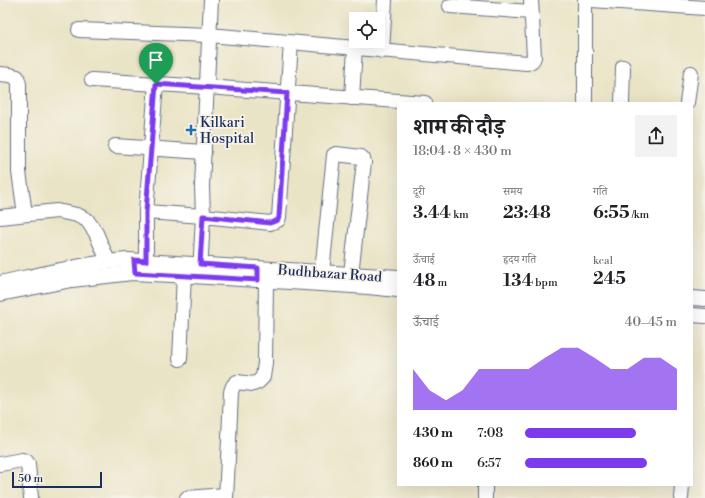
<!DOCTYPE html>
<html lang="hi">
<meta charset="utf-8">
<style>
:root{--surface:#fff;--page:#f2f2f2;--text:#202124;--muted:#757577;--accent:#7c3aed}
body{margin:0;font-family:"Libre Bodoni","Noto Serif Devanagari",serif;background:var(--page);color:var(--text);height:100vh;display:flex;flex-direction:column;font-size:15px;white-space:nowrap}
*{box-sizing:border-box;margin:0}
p{font-size:13px;color:var(--muted)}
.icon{flex:none;width:22px;height:22px;fill:none;stroke:currentColor;stroke-width:2;stroke-linecap:round;stroke-linejoin:round}
.map{position:relative;flex:1;overflow:hidden}
.details{position:absolute;left:397px;top:102px;width:296px;height:384px;display:flex;flex-direction:column;background:var(--surface);border-radius:0px;box-shadow:0 4px 16px #0002}
.details>*{flex:none}
.controls{position:absolute;left:349px;top:12px;display:grid;gap:8px}
.controls a{display:grid;place-items:center;width:36px;height:36px;border-radius:0px;background:var(--surface);box-shadow:0 4px 16px #0002;font-size:20px}
.scale{position:absolute;left:12px;bottom:10px;width:90px;box-sizing:border-box;padding-left:4px;border:2px solid #1b2f5e;border-top:0;font-size:11px;line-height:14px;white-space:nowrap;color:#1b2f5e;-webkit-text-stroke:3px #f7f3e8;paint-order:stroke}
.pin{position:absolute;display:grid;place-items:center;width:34px;height:34px;color:#fff;margin:-41px -17px;border-radius:50% 50% 50% 0;rotate:-45deg;box-shadow:0 0 4px #0007}
.pin .icon{rotate:45deg}
.round{display:grid;place-items:center;flex:none;width:42px;height:42px;border-radius:0px;background:var(--page)}
.summary{display:flex;align-items:center;justify-content:space-between;height:68px;padding:0 16px}
h1{font-size:22px;font-weight:700;line-height:30px}
.stats{display:grid;grid-template-columns:repeat(3,1fr);gap:6px;height:68px;padding:4px 16px}
.stats div{display:grid;align-content:center}
.stats b{font-size:17px;font-weight:700}
.stats small{font-size:11px;font-weight:400}
.stats p{font-size:11px}
.chart{height:112px;padding:8px 16px}
.chart p{display:flex;justify-content:space-between}
.chart svg{width:100%;height:72px;margin-top:4px;fill:var(--accent);opacity:.7}
ul{padding:0 16px;list-style:none;font-size:13px}
li{display:grid;grid-template-columns:64px 48px 1fr;align-items:center;height:30px}
li i{height:10px;border-radius:5px;background:var(--accent)}
.map>svg:first-child{display:block}
.lines{fill:none;stroke-linecap:round;stroke-linejoin:round}
.minor-casing{stroke:#636e82;stroke-width:16}
.minor{stroke:#fff;stroke-width:14}
.route-casing{stroke:#fff;stroke-width:8}
.route{stroke:#7c3aed;stroke-width:5}
.poi-dot{fill:#1f6fb2;stroke:#f7f3e8;stroke-width:1.5}
.labels{text-anchor:middle;stroke-width:3.5;stroke-linejoin:round;paint-order:stroke}
.poi-label{font-size:14px;fill:#1b2f5e;stroke:#f7f3e8;text-anchor:start}
.street-label{font-size:14px;fill:#1b2f5e;stroke:#f7f3e8}
</style>
<div class="map">
<svg width="705" height="498" viewBox="0 0 705 498">
<rect width="100%" height="100%" fill="#f7f3e8"/>
<filter id="ink" filterUnits="userSpaceOnUse"><feTurbulence type="fractalNoise" baseFrequency=".025" numOctaves="2"/><feDisplacementMap in="SourceGraphic" scale="8" xChannelSelector="R" yChannelSelector="G"/><feConvolveMatrix kernelMatrix="1 2 1 2 8 2 1 2 1" color-interpolation-filters="sRGB"/></filter>
<filter id="wash" filterUnits="userSpaceOnUse"><feTurbulence type="fractalNoise" baseFrequency=".012" numOctaves="4" result="noise"/><feDisplacementMap in="SourceGraphic" scale="16" xChannelSelector="R" yChannelSelector="G"/><feGaussianBlur stdDeviation="0.9" result="paint"/><feColorMatrix in="noise" values="0 0 0 0 0 0 0 0 0 0 0 0 0 0 0 0 0 1.4 0 .05"/><feComposite in="paint" operator="in"/></filter>
<g filter="url(#wash)">
<rect width="100%" height="100%" fill="#eae4c6"/>
</g>
<g filter="url(#ink)">
<g class="lines">
<g class="minor-casing">
<g id="minor">
<polyline points="592,0 705,8"/>
<polyline points="450,6 531,12"/>
<path d="M79,30L209,35L527,63C531,62 533,61 534,57L531,0"/>
<polyline points="382,51 385,0"/>
<polyline points="0,74 10,75 17,77 19,84 19,172 25,214"/>
<polyline points="92,80 207,87 425,103"/>
<polyline points="352,98 355,48"/>
<polyline points="585,103 585,0"/>
<polyline points="622,103 623,67"/>
<polyline points="687,103 691,73"/>
<polyline points="115,146 204,152"/>
<polyline points="146,212 203,216 270,223 278,220 279,217 291,43"/>
<polyline points="0,217 57,211 77,215 87,220 96,233 108,261"/>
<polyline points="146,261 146,212 156,84"/>
<polyline points="322,272 334,155 336,154 361,157 363,159 364,162 351,274"/>
<polyline points="200,274 203,216 202,186 211,0"/>
<path d="M0,283C42,274 85,263 128,260L398,277"/>
<polyline points="0,294 72,280 132,273 192,276 368,287 398,290"/>
<polyline points="692,298 705,299"/>
<polyline points="692,315 705,316"/>
<polyline points="180,359 184,275"/>
<polyline points="0,464 22,460 26,461 28,464 31,498"/>
<polyline points="187,498 225,495"/>
<polyline points="226,498 229,439 231,392 233,386 237,382 253,384 258,382 263,377 265,363 266,281"/>
<polyline points="485,498 485,485"/>
<polyline points="681,498 682,485"/>
</g>
</g>
<use href="#minor" class="minor"/>
</g>
</g>
<g class="lines" filter="url(#ink)">
<g class="route-casing">
<polygon id="route" points="156,84 287,93 279,217 278,220 270,223 203,216 200,264 258,268 258,280 135,273 134,260 146,261 146,212"/>
</g>
<use href="#route" class="route"/>
</g>
<path class="poi-dot" d="M189 124h4v4h4v4h-4v4h-4v-4h-4v-4h4z"/>
<g class="labels">
<g class="poi-label">
<text x="200" y="127">Kilkari<tspan x="200" dy="16">Hospital</tspan></text>
</g>
<g class="street-label">
<text transform="translate(330 273) rotate(4)" y="5">Budhbazar Road</text>
</g>
</g>
</svg>
<div class="controls">
<a><svg class="icon" aria-label="locate" viewBox="0 0 24 24"><circle cx="12" cy="12" r="6"/><path d="M12 2v4M12 18v4M2 12h4M18 12h4"/></svg></a>
</div>
<div class="scale">50 m</div>
<div class="pin" style="left:156px;top:84px;background:#1e9e55"><svg class="icon" aria-label="arrive" viewBox="0 0 24 24"><path d="M6 21V4h12l-3 4 3 4H6"/></svg></div>
<section class="details">
<div class="summary"><div><h1>शाम की दौड़</h1><p>18:04 · 8 × 430 m</p></div><a class="round"><svg class="icon" aria-label="share" viewBox="0 0 24 24"><path d="M12 15V3M7 8l5-5 5 5M5 13v7h14v-7"/></svg></a></div>
<div class="stats">
<div><p>दूरी</p><b>3.44<small> km</small></b></div>
<div><p>समय</p><b>23:48</b></div>
<div><p>गति</p><b>6:55<small> /km</small></b></div>
</div>
<div class="stats">
<div><p>ऊँचाई</p><b>48<small> m</small></b></div>
<div><p>हृदय गति</p><b>134<small> bpm</small></b></div>
<div><p>kcal</p><b>245</b></div>
</div>
<div class="chart"><p><span>ऊँचाई</span>40–45 m</p>
<svg viewBox="0 0 160 44" preserveAspectRatio="none"><path d="M0 44V19L10 32L20 38L30 32L40 19L50 19L60 19L70 19L80 12L90 6L100 6L110 12L120 19L130 19L140 12L150 12L160 19V44z"/></svg>
</div>
<ul>
<li><b>430 m</b>7:08<i style="width:73%"></i></li>
<li><b>860 m</b>6:57<i style="width:80%"></i></li>
</ul>
</section>
</div>
